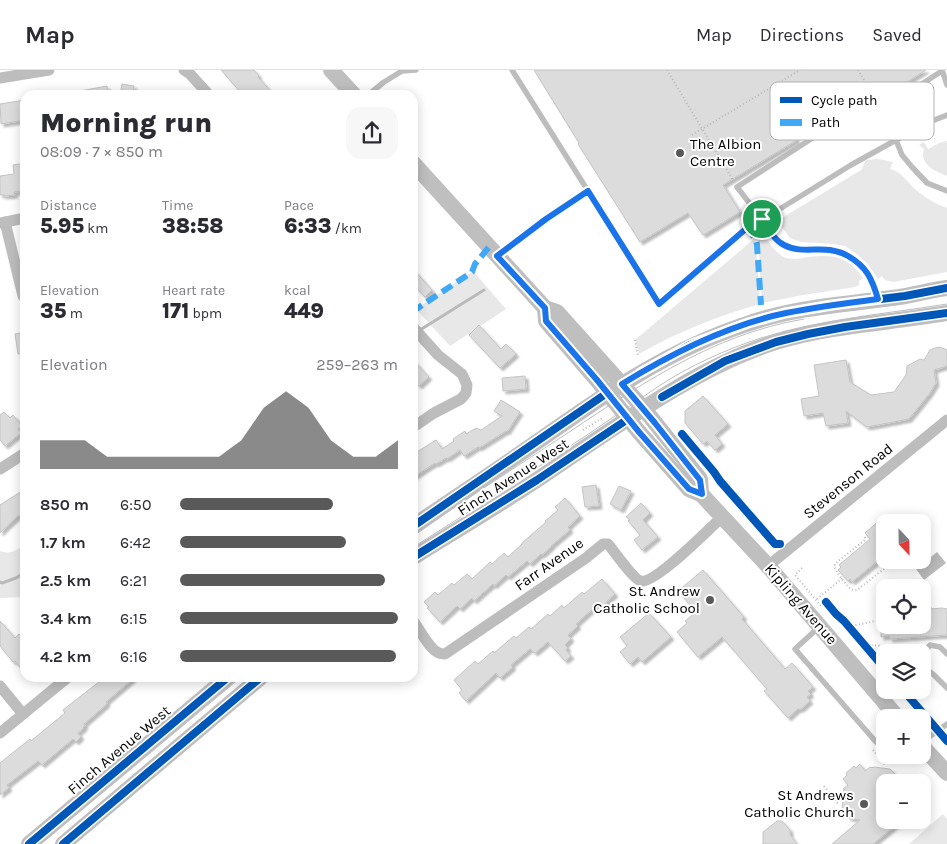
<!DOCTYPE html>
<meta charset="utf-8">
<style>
:root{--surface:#fff;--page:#f7f7f7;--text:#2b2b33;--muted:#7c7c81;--line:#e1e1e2;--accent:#595959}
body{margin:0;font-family:Karla,sans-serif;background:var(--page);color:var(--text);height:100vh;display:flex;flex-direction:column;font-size:19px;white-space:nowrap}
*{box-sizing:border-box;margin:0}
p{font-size:16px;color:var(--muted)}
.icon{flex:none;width:28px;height:28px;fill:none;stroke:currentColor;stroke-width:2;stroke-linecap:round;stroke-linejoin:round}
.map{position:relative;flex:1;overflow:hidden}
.details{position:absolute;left:20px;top:20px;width:398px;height:592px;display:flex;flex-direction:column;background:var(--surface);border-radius:15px;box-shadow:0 2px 12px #0003}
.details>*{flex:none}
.needle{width:32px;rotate:158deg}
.fabs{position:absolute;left:876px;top:444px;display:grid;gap:10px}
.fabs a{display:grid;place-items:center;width:55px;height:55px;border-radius:10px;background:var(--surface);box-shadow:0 2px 12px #0003;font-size:25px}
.pin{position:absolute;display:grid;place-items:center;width:42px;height:42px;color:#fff;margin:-21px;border:2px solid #fff;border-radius:50%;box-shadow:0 1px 5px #0007}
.round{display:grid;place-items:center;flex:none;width:52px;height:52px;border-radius:15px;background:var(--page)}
.overview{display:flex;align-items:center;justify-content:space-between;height:85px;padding:0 20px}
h1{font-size:28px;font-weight:800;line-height:38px}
.metrics{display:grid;grid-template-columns:repeat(3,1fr);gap:8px;height:85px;padding:5px 20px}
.metrics div{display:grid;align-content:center}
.metrics b{font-size:21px;font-weight:800}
.metrics small{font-size:14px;font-weight:400}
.metrics p{font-size:14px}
.chart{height:140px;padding:10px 20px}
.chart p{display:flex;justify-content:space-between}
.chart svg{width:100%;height:90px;margin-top:5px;fill:var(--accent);opacity:.7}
ul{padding:0 20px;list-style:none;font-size:16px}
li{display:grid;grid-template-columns:80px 60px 1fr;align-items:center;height:38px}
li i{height:12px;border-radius:6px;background:var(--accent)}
header{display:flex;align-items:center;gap:30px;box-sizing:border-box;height:70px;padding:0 25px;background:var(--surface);border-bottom:1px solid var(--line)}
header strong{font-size:24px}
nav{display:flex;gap:28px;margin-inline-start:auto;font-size:18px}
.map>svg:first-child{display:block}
.green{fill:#e8e8e8}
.water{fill:#bababa}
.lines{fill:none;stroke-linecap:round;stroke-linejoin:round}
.stream{stroke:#bababa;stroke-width:3}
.building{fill:#dcdcdc;stroke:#c4c4c4;filter:url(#shadow)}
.path{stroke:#b8b8b8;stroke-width:2;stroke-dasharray:1 2.5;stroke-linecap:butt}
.lane{stroke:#bdbdbd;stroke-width:5.5}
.street{stroke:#bdbdbd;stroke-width:11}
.secondary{stroke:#bfbfbf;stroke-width:16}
.tram{stroke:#bdbdbd;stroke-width:1}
.quiet{stroke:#3fa9f5;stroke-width:6;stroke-dasharray:12 6;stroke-linecap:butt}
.cycleway-casing{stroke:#fff;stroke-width:11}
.cycleway{stroke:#0057b8;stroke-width:8}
.route-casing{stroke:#fff;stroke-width:10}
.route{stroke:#1a73e8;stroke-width:6}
.poi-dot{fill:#595959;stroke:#fff;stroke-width:2}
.labels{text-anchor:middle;stroke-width:4;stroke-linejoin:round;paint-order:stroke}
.poi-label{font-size:15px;fill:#000;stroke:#fff;text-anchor:end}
.street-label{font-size:15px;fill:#000;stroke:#fff}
.key{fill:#fff;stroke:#b2b2b2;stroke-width:1}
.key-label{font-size:14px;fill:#000}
</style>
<header>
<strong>Map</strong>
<nav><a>Map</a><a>Directions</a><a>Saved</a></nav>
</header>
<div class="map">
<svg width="947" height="774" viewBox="0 0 947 774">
<defs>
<filter id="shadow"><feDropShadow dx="3" dy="3" stdDeviation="1" flood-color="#0004"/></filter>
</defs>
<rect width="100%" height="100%" fill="#fff"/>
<g class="green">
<path d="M947,71V106C934,101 919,94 924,79L919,75L924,72L928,79L939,73Z"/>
<path d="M878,89L893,92L890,99C901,101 907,112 915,119C924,127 935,134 947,138V202L893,212L885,210L882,206L878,209L867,193L858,185L845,176L834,174L801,172L790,168L778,152L785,146L861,100L866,90Z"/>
<path d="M763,163C768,172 776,184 786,188C794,190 802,188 809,187C834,184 848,187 863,208L859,211V215L855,217L803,225L762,233L758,167Z"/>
<path d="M754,169L756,175L760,234C718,246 677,262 639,284L635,270Z"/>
<polygon points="473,201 506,239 450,276 416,239"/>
<path d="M25,474V527L0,528V481C10,485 17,480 25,474Z"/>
<polygon points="943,744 947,749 947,774 909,774"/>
</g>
<polygon class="water" points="937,482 946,493 924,510 916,499"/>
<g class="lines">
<g class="stream">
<polyline points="412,265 484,220"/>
<polyline points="0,512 2,513 16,508 25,502"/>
</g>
</g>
<g class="building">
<polygon points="221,0 254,0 259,6 258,7 274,25 243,25"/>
<polygon points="534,0 926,0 907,12 916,25 889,41 876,22 871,25 868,21 795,67 797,70 723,115 740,142 703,165 688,143 640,172 578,74 579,73"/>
<polygon points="122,14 134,16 133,25 120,25"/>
<polygon points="107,16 108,25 81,25 80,21"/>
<polygon points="25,30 25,50 1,54 0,34"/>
<polygon points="25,93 25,121 14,122 15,125 4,126 4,125 0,125 0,106 14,104 13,95"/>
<polygon points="412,198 432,220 425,227 412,213"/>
<polygon points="479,255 501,279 506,274 516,284 500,298 469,265"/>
<polygon points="25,262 25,282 18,284 15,264"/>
<polygon points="940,277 947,280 947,296 934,300 936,313 930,323 909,349 867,357 846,341 848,353 826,356 823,343 804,346 801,329 819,326 814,295 846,290 850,312 871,325 894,322 906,305 907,296 920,289 924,290 930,280 935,278"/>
<polygon points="412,289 429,307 419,316 412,309"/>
<polygon points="525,306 526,319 503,321 502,308"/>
<polygon points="703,326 728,354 715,365 722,374 715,380 707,371 703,374 685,353 685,341"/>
<polygon points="501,330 520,342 507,362 506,361 479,378 478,377 464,386 460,380 447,389 446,388 436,394 435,393 412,408 412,385 436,370 442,379 454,371 453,369 465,361 466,364 476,358 481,360 502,346 494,341"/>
<polygon points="4,342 10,348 13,345 22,356 18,359 21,363 5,376 0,370 0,345"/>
<polygon points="596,415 599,436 585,437 582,417"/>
<polygon points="619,416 631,421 621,440 610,434"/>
<polygon points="25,419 25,455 19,445 0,463 0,435"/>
<polygon points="565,428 580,446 568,457 570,460 551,476 552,476 542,485 541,484 530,494 527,491 508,507 506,505 494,516 493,514 474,531 472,528 460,539 457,536 440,552 427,538 429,537 424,532 435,522 438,525 452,513 454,515 467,504 472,509 490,492 492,494 504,483 508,487 522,474 522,473 546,452 545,451 558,440 555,437"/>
<polygon points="641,433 650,443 643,450 658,467 642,480 634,470 640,465 628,451 630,450 626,447"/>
<polygon points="881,449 885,454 885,485 852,512 850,509 848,511 838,500 841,497 839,495 870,469 865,463"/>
<polygon points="703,500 744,547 742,549 785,599 792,593 813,617 808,621 811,624 807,627 810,631 801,639 798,639 788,648 764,621 767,619 722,567 698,587 677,562 687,553 685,551 696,542 678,521"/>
<polygon points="602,509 615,524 606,532 607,533 601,538 598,534 576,554 578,556 568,565 571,569 565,575 568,578 566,580 571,586 565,591 548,572 535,583 530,579 511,595 513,597 500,608 496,603 466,631 459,623 462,620 454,610 475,591 478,594 493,581 494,583 514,566 516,568 529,557 531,559 548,544 550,546 562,535 564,538 582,522 584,524"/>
<polygon points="922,537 931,537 931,539 942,538 947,539 947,565 890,569 889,566 881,567 881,555 922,555"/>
<polygon points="649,543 671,567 642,592 638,587 630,594 620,582 627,576 620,567"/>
<polygon points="0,551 15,568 19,564 25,571 25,604 15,591 13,592 0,576"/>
<polygon points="104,608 134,608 106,632 107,634 84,654 85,656 83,657 84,658 78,663 81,667 76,672 73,669 42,695 38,691 7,715 9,718 0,725 0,693 30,669 31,671 65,643 63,640"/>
<polygon points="860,694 865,701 870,697 871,698 872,697 873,698 874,697 890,699 895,704 894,712 885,712 885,750 902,750 873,774 832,774 860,750 849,748 842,739 843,724 844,723 843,721 845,720 843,719 848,715 843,709 847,705 846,703 854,696 856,698"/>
<polygon points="777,751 782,751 790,760 790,765 797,774 763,774 763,762"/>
</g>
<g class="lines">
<g class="path">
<polyline points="667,0 733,110"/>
<polyline points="858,0 871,22"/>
<polyline points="692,65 800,0"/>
<polyline points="635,270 638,286"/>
<polyline points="583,360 602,348"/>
<path d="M865,467V470L837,492L834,496C836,501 847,518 853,520C854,521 856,520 857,520L889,495"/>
<polyline points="802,498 795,505 821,536 829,529"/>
<polyline points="817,529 844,507"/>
<polyline points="412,533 418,539 417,540"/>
<polyline points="852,556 880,550"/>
<polyline points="868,575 918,578"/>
<polyline points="873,680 886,696"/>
<polyline points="824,716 839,735"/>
</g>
<g class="lane">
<polyline points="512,0 659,234 747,157 770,145 851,95 896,70 932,51 947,45"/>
<polyline points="942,0 947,15"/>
<polyline points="917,17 942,1"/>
<polyline points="368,25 384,12 402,1 416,0"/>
<polyline points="499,185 546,149 588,121"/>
<path d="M877,227C871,208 867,197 849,187C843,184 837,181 830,180C825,179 820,180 815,180C801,181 789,178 778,170L737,117L871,30L896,70L902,85L912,97L927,113L947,121"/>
<polyline points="818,558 795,579 876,672"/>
<polyline points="922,585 930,575 940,577 947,584"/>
<polyline points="922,595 934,605 947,618"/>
<polyline points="922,672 947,654"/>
</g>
<g class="street">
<polyline points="184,0 190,4 209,25"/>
<polyline points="0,8 49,0"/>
<polyline points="5,152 23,226"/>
<polyline points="0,153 25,148"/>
<polyline points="412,256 438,285 462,304 467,315 466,323 461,329 434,343 412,358"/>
<polyline points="0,399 25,383"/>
<polyline points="768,496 947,350"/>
<path d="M412,549C418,557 429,578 437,582C440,584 441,584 445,584L586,488L603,474H608C614,481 634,510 641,511C655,514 710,458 723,446"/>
<polyline points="0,616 23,644"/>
<polyline points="0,663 67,608"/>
</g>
<g class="secondary">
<polyline points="331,0 354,25"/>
<polyline points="412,92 545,238 557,242 644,339 700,409 701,424"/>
<polyline points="545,238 546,251 597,310 639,362 689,419 701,424 768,496 898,648"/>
<path d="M412,457C453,429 494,402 534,374C602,326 667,280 747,254C798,236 853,234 906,226C920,223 933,220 947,218"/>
<path d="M412,488C458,459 505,432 550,401C620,354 695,298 776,272C831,255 890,253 947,243"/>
<polyline points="922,676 947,703"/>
<polyline points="29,774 227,608"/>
<polyline points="63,774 260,608"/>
</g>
<g class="tram">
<path d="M412,467C458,434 507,403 554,372C633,320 708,265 804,249"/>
<path d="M412,478C471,441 529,403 587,365C611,349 635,332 659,316C689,296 727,279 761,268C822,249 885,244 947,234"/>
<polyline points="41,774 240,608"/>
</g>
<g class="quiet">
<polyline points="747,157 756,170 757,175 761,235"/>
<polyline points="412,242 472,202 475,194 489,177"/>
<polyline points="412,542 414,544 412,546"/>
</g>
<g class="cycleway-casing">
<g id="cycleway">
<polyline points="640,303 690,275 711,267 748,253 785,243 832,235 905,226 947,218"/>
<polyline points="662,327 725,291 776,272 808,264 845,257 947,243"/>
<polyline points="682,364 714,402 720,411 775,474 780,474"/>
<polyline points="412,457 607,323"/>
<polyline points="412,488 537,410 628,349"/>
<polyline points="826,532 836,544 844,551 885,599"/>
<polyline points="903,620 947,671"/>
<polyline points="29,774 227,608"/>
<polyline points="63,774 260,608"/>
</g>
</g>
<use href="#cycleway" class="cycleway"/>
</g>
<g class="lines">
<g class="route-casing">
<path id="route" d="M588,121L659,234L748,157L762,149C768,158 774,170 784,175C799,183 815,178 830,180C836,181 843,183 848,186C867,197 872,209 878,229C847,233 817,237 786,243C727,255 672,283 622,314L655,353L700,410L702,424L689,419L639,362L597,310L546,251L545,238L497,186L546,149Z"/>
</g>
<use href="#route" class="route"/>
</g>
<g class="poi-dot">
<circle cx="680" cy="83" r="5"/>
<circle cx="710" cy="530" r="5"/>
<circle cx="864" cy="734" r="5"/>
</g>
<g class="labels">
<g class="poi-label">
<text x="690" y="79" text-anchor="start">The Albion<tspan x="690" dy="17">Centre</tspan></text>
<text x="700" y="526">St. Andrew<tspan x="700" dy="17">Catholic School</tspan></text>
<text x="854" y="730">St Andrews<tspan x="854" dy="17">Catholic Church</tspan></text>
</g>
<g class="street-label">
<text transform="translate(513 407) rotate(-33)" y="5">Finch Avenue West</text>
<text transform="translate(848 411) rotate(-39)" y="5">Stevenson Road</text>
<text transform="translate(549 494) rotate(-35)" y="5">Farr Avenue</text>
<text transform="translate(801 534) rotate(49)" y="5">Kipling Avenue</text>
<text transform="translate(119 680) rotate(-40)" y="5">Finch Avenue West</text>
</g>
</g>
<rect x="770" y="12" width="164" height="58" rx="8" class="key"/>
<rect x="780" y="27" width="22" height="6" fill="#0057b8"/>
<rect x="780" y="49" width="22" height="7" fill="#3fa9f5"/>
<g class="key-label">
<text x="811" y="35">Cycle path</text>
<text x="811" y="57">Path</text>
</g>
</svg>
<div class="fabs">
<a><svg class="needle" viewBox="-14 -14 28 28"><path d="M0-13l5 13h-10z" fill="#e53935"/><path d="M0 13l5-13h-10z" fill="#7c7c81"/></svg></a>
<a><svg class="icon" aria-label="locate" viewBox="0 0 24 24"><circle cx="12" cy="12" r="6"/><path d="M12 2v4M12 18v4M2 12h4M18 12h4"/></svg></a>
<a><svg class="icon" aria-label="layers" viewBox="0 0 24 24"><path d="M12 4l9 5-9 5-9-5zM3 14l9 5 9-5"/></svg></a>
<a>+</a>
<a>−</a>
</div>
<div class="pin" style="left:762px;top:149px;background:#1e9e55"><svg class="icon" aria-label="arrive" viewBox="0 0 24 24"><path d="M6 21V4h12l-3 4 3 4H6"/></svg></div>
<section class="details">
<div class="overview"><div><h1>Morning run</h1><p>08:09 · 7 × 850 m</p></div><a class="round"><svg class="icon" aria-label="share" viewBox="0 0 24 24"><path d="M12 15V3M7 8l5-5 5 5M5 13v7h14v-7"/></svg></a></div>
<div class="metrics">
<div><p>Distance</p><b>5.95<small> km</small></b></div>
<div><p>Time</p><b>38:58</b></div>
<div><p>Pace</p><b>6:33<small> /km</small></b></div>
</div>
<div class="metrics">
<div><p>Elevation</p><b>35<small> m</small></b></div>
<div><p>Heart rate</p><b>171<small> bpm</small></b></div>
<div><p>kcal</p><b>449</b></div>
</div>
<div class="chart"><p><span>Elevation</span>259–263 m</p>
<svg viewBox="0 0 160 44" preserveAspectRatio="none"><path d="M0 44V30L10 30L20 30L30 38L40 38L50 38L60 38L70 38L80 38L90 30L100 14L110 6L120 14L130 30L140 38L150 38L160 30V44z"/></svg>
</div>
<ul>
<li><b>850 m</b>6:50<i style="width:70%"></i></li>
<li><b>1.7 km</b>6:42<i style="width:76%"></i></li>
<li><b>2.5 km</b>6:21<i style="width:94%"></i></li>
<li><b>3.4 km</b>6:15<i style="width:100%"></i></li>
<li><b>4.2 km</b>6:16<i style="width:99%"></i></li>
</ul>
</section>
</div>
